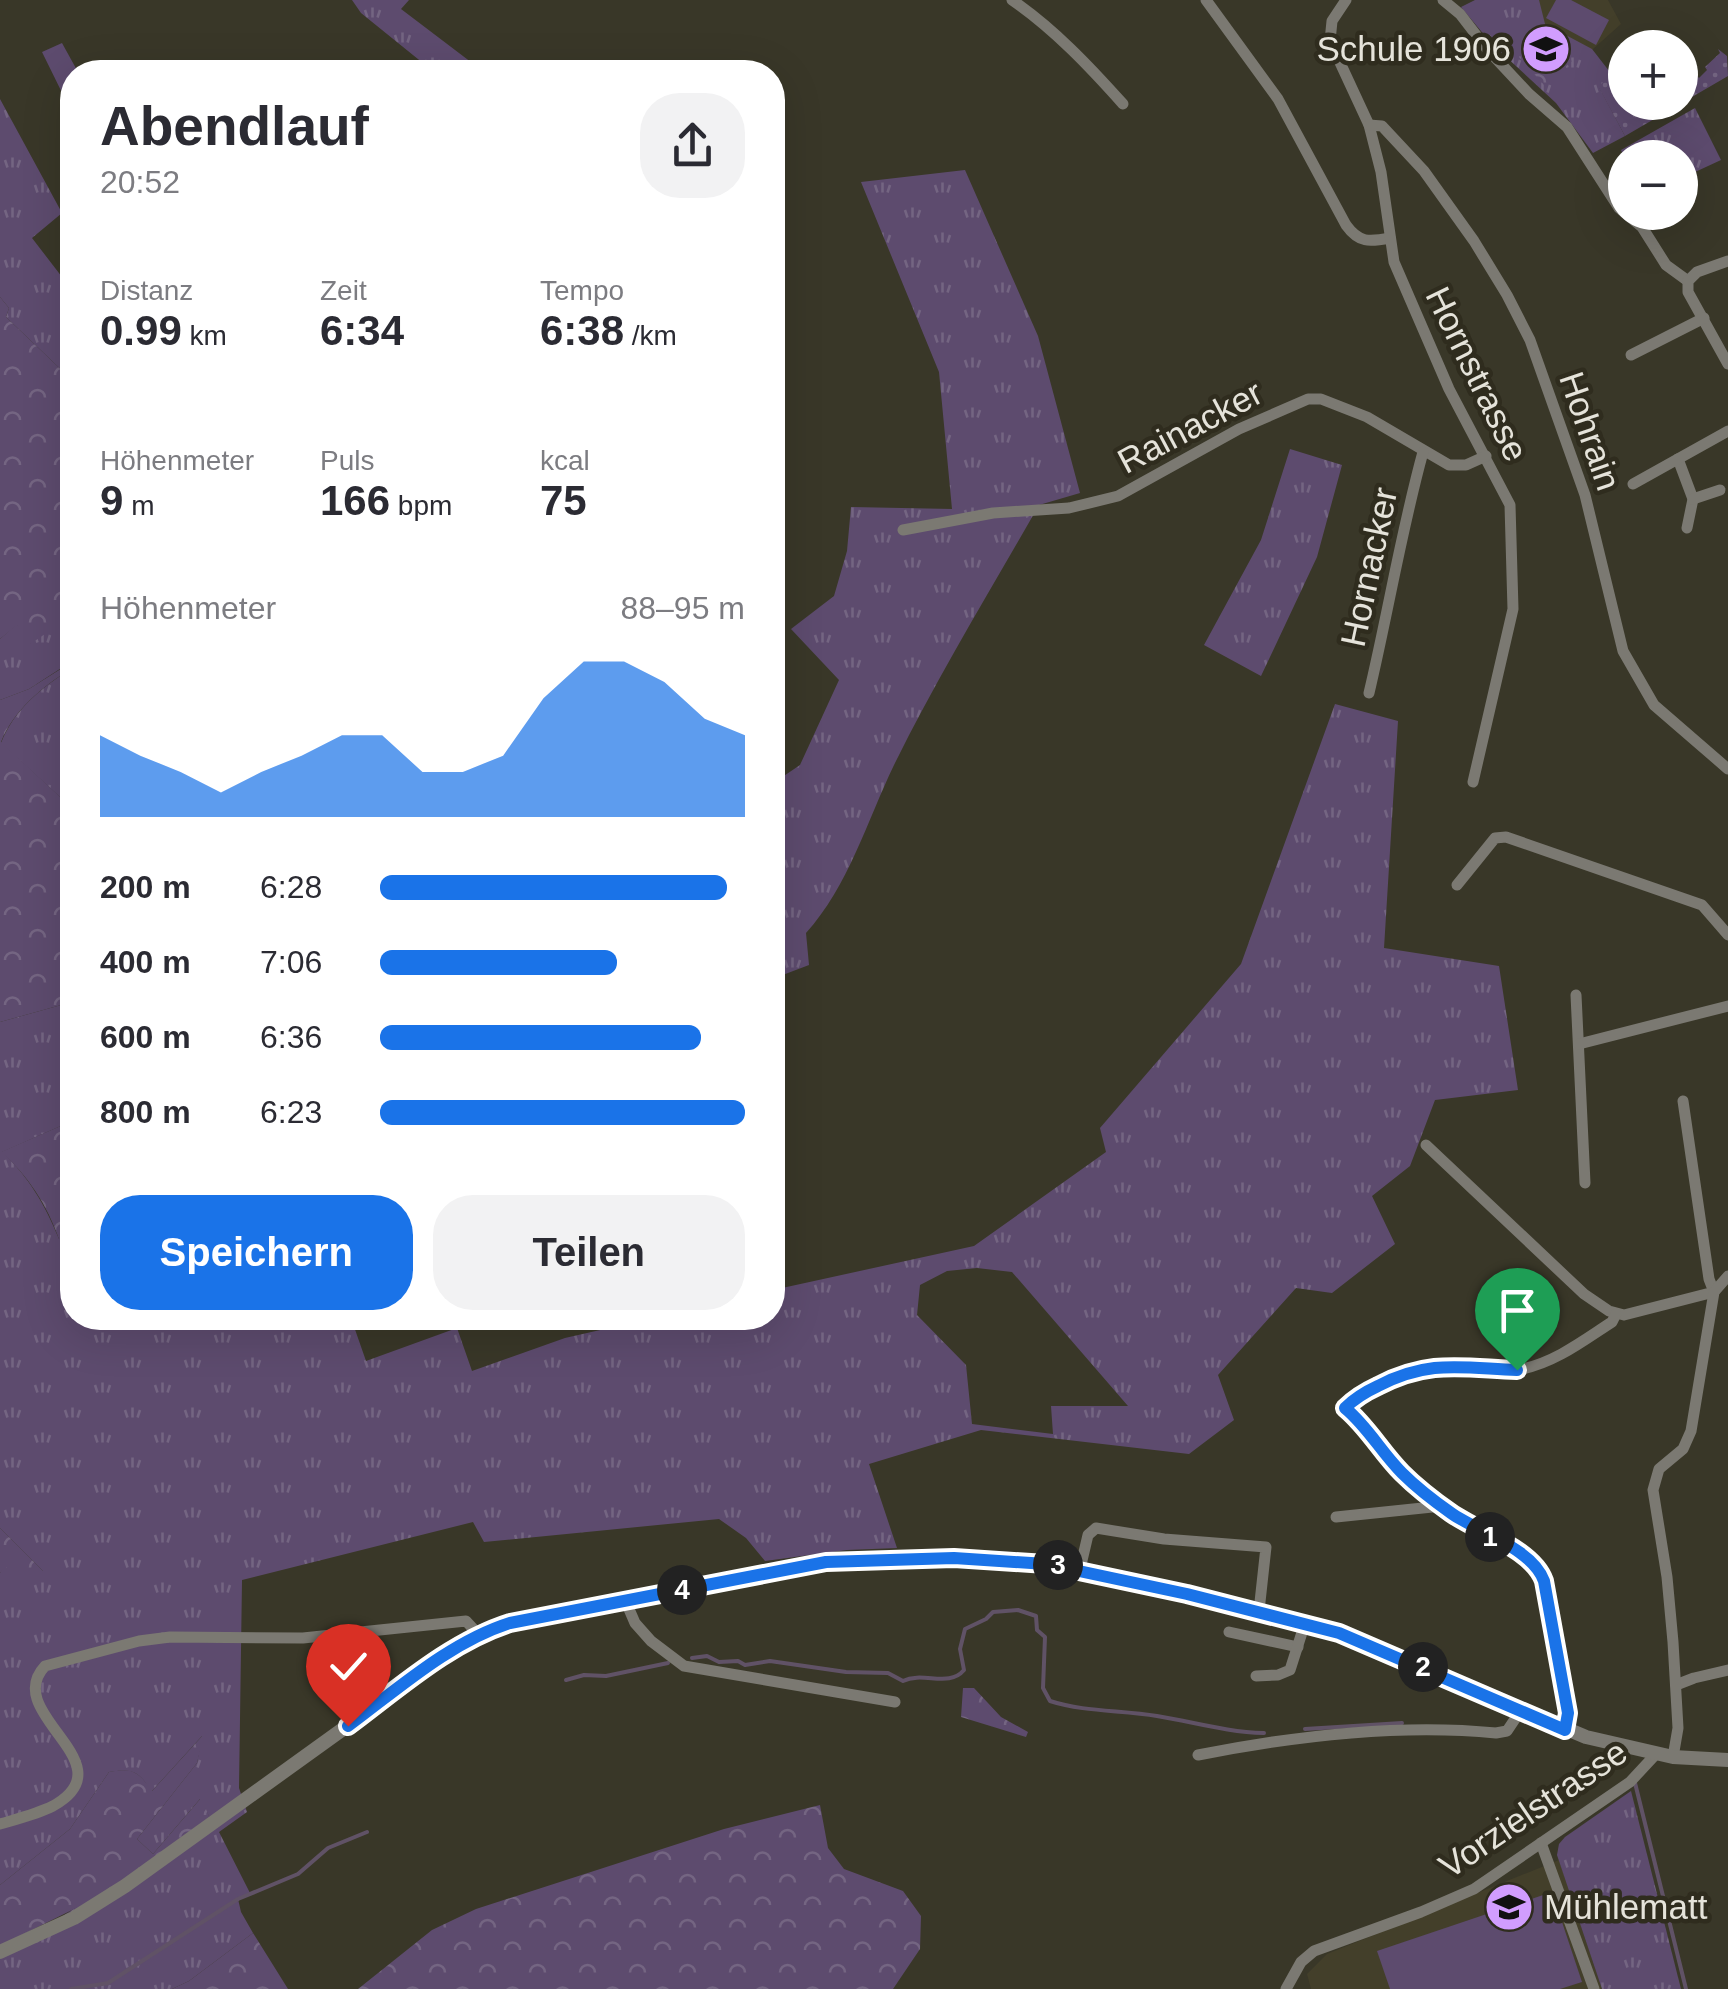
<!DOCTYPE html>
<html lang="de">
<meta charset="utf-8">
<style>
:root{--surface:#fff;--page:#f2f2f3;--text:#2b2b33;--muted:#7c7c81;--accent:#1a73e8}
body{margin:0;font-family:Arial,sans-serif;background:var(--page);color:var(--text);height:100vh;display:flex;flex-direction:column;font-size:38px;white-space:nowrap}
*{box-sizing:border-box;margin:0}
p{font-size:32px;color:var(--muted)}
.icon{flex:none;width:55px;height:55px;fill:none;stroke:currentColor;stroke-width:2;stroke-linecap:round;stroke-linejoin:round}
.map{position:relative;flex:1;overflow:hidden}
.drawer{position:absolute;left:60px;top:60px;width:725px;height:1270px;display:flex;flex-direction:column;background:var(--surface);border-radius:40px;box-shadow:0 10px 40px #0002}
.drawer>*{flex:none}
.tools{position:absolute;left:1608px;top:30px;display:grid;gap:20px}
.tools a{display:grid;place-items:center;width:90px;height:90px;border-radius:50%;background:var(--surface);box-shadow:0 10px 40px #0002;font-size:50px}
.pin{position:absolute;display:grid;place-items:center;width:85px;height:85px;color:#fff;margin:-102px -42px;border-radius:50% 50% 50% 0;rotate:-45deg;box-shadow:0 0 10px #0007}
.pin .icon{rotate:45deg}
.km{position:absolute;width:50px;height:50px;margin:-25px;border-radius:50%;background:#222;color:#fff;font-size:28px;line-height:50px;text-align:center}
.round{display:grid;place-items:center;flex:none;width:105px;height:105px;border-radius:40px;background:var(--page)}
.summary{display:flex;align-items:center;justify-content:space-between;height:170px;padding:0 40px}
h1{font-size:55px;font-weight:800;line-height:75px}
.figures{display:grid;grid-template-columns:repeat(3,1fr);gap:15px;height:170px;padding:10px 40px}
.figures div{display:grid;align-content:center}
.figures b{font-size:42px;font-weight:800}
.figures small{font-size:28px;font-weight:400}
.figures p{font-size:28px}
.chart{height:280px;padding:20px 40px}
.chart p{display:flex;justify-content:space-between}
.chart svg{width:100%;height:180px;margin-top:10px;fill:var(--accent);opacity:.7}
.cta{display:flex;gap:20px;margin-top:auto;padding:20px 40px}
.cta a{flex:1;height:115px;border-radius:40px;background:var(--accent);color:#fff;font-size:40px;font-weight:800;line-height:115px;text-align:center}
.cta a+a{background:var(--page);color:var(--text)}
ul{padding:0 40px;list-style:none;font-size:32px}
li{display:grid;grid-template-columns:160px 120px 1fr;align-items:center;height:75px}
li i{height:25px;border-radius:12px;background:var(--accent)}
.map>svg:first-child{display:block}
.built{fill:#433f2a}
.grass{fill:url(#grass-tufts);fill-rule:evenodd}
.forest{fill:url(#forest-crowns)}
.garden{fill:url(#garden-dots)}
.pitch{fill:#5d4b6e}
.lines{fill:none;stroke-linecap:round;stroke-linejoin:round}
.stream{stroke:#605266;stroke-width:4}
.minor{stroke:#7b7972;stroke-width:11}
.tertiary{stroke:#7b7972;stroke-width:14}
.route-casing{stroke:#fff;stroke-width:20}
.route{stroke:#1a73e8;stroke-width:12}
.labels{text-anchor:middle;stroke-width:9;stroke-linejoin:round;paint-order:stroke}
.poi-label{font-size:35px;fill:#e5e3da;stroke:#2f2c1e;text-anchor:end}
.street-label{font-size:35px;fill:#e5e3da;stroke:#2f2c1e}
</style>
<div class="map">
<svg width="1728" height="1989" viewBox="0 0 1728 1989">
<defs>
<pattern id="grass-tufts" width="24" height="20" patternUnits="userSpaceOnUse" patternTransform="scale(2.5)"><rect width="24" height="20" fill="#5d4b6e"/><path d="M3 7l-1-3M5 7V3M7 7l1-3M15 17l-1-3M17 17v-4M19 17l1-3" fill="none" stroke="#746582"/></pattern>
<pattern id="forest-crowns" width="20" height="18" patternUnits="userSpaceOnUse" patternTransform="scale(2.5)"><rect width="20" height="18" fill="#5d4b6e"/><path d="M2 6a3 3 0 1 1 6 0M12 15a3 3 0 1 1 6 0" fill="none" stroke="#746582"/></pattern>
<pattern id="garden-dots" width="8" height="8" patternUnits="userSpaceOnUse" patternTransform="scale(2.5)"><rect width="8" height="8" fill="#5d4b6e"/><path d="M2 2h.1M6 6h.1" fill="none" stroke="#746582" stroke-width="1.8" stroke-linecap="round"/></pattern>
</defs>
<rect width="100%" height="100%" fill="#393728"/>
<g class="built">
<polygon points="1520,0 1608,0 1621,24 1545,92"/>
<polygon points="1559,1860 1602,1989 1311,1989 1307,1974 1327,1954"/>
</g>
<g class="grass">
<polygon points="352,0 409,0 401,9 484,72 434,72 361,13"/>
<polygon points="1475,0 1539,0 1545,24 1592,49 1613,76 1599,87 1625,136 1593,153 1556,103 1491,43 1461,7"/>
<polygon points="0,99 62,213 32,238 72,290 72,380 6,317 9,308 0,297"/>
<polygon points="1695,108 1721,160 1680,179 1680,158 1625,159 1621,150"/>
<path d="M965,170L1038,336L1080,493L1039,505C990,591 938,676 894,765C867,821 848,887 806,933L809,965L780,976L772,960V784L800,765L839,680L791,629L834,596L847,551L851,507L952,509L939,372L861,182Z"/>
<polygon points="1290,449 1342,465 1317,557 1261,676 1204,645 1261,540"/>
<path d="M58,603H72V808L1,743C14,710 40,689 69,670L66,665L29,689L0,700V639L17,624L30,644Z"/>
<path d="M1335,704L1398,721L1384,948L1499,966L1518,1090L1435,1100L1410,1166L1372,1196L1395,1244L1332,1293L1296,1288L1218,1375L1234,1420L1189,1454L981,1430L869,1464L897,1548L847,1550L765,1561L746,1538L719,1519L484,1542L473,1522L242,1580L239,1788L247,1812L219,1832L250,1893L238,1899L241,1912L253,1933L189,1981L172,1989H0V1946L57,1920L210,1818L200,1799L153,1854L137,1839L197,1763L202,1736L151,1792C140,1771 132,1768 109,1772L70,1829L0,1885V1573L4,1566L43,1571L0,1528V1022L72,1002V1121L2,1152C29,1177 45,1205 59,1239L72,1238V1318H351L366,1361L457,1328L472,1371L565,1338L653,1318H772L773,1290L974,1246L1106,1152L1100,1128L1241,964ZM977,1268L1012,1272L1128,1406H1051L1053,1434L972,1424L966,1365L917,1315L920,1285L947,1271Z"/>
<polygon points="1631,1791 1681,1989 1602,1989 1557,1855 1559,1844 1565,1837"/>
</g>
<g class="forest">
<polygon points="1533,41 1572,61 1544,85 1519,57"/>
<polygon points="0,297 9,308 6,317 72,380 72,603 58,604 52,616 58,625 29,645 17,625 0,639"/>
<path d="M67,665L69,670C41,688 14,710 1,742L72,808V1002L0,1022V700L29,689Z"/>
<path d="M72,1121V1238L59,1239C47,1205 28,1175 1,1152Z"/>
<polygon points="0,1528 43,1571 35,1582 5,1567 0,1573"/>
<polygon points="963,1688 974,1688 1001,1717 1028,1732 1026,1737 961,1717"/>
<path d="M204,1734L197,1763L137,1839L153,1854L201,1798L210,1818L90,1901L0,1946V1885L70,1829L109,1772C133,1767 139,1772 152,1791Z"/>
<polygon points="820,1805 828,1848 844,1869 903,1891 921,1916 920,1949 893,1989 358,1989 432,1930 476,1909 724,1829"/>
<polygon points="253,1933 288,1989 172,1989 189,1981"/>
</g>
<polygon class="garden" points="1718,49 1727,56 1728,76 1625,136 1598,86 1625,67 1625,102 1680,102 1680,58 1699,78 1707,70 1705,67 1720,53"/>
<g class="pitch">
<polygon points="1556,0 1571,0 1609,20 1596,45 1546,18"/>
<polygon points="62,43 78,72 72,72 72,113 42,52"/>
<polygon points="1552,1892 1582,1982 1560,1989 1390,1989 1377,1951"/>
</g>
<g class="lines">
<g class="stream">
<path d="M692,1658L707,1656L719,1662L738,1661L745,1665L770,1661L846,1672L888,1673L903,1681C923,1671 949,1688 964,1670L960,1649L965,1629L986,1619L993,1612L1018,1610L1036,1616L1037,1630L1045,1637L1043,1688L1050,1701C1084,1712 1121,1710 1157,1716C1194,1722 1226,1732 1264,1733"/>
<polyline points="566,1680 584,1675 606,1676 668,1663"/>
<polyline points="1305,1729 1402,1723"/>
<polyline points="1635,1783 1686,1989"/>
<polyline points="71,1989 108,1983 238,1899 298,1874 328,1848 367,1832"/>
</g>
<g class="minor">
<path d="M1012,0C1054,29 1089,66 1123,104"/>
<path d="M1206,0L1278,99L1346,225C1359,243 1369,242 1390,238"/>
<polyline points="1346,0 1332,21 1330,41 1369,125 1381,172 1394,262 1449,389 1510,505 1513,609 1473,782"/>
<polyline points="1443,0 1460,14 1487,49 1529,94 1567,127 1619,208 1642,227 1666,265 1688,281"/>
<polyline points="1369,125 1382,126 1424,171 1474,241 1507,295 1530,340 1585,495 1623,651 1654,705 1728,769"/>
<polyline points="1728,261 1697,272 1688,281 1688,292 1728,364"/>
<polyline points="1631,355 1704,318"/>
<polyline points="1678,459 1693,499 1687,528"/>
<polyline points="1633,484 1728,431"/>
<polyline points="1693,499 1720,490"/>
<polyline points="903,530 993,513 1069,508 1118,496 1239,429 1308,399 1321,399 1367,417 1449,465 1466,465 1486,456"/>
<path d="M1369,693C1388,613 1401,532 1423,452"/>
<polyline points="1457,885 1495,838 1506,837 1702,905 1728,935"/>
<polyline points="1576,995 1585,1183"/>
<polyline points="1579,1044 1728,1006"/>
<polyline points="1426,1145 1584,1294 1609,1311 1624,1315 1714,1292 1709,1279 1683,1101"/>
<polyline points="1336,1517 1442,1506"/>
<polyline points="1080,1569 1088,1535 1096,1528 1164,1539 1266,1547 1259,1611"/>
<polyline points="626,1602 635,1623 651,1641 684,1666 895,1702"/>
<polyline points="1229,1632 1298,1647"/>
<polyline points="1256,1676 1278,1675 1290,1670 1305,1623"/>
<polyline points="1676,1685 1694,1678 1728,1670"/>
<path d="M1565,1730L1568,1713L1545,1581C1532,1547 1485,1536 1457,1517C1438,1504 1418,1489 1402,1473C1381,1452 1368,1427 1345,1408C1370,1382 1416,1364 1452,1366C1474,1367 1500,1374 1522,1369C1556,1362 1584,1340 1612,1322L1616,1314"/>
<path d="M1198,1755C1294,1736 1398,1723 1496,1733L1507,1731L1521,1710"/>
<polyline points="1673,1757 1678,1728 1673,1642 1667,1577 1653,1490 1659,1469 1683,1449 1691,1431 1714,1292 1728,1276"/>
<path d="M0,1824C17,1819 37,1814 53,1806C130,1763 0,1714 45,1666L139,1641L170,1637L303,1638L466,1621L479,1635"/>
<polyline points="1541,1843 1594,1989"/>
<polyline points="1286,1989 1301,1962 1314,1951 1421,1912 1474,1889 1630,1782 1656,1754"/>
</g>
<polyline class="tertiary" points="0,1952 74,1918 125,1886 443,1657 479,1635 510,1623 827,1562 954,1558 1047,1563 1187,1593 1339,1633 1586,1737 1673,1757 1728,1760"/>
</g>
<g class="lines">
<g class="route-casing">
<path id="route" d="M348,1726C398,1689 450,1642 510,1623L826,1562L954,1558L1046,1564L1187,1594L1339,1633L1565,1730L1568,1713L1544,1581C1533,1549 1478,1532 1451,1513C1434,1501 1416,1487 1402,1473C1381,1452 1368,1427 1345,1408C1355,1398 1365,1392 1378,1386C1429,1359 1463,1368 1517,1370"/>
</g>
<use href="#route" class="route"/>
</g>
<defs>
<g id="school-disc" transform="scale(2.5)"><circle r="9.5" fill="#d19dfe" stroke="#2f2c1e"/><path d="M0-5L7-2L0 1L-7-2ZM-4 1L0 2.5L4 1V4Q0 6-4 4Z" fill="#111"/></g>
</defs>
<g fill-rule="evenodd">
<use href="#school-disc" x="1546" y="49"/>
<use href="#school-disc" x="1509" y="1907"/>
</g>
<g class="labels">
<g class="poi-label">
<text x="1511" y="61">Schule 1906</text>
<text x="1544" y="1919" text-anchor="start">Mühlematt</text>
</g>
<g class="street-label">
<text transform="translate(1477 374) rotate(64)" y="12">Hornstrasse</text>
<text transform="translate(1190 427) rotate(-28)" y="12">Rainacker</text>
<text transform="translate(1590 431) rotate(71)" y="12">Hohrain</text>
<text transform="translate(1369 567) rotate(-78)" y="12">Hornacker</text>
<text transform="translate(1533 1809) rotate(-34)" y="12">Vorzielstrasse</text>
</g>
</g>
</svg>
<div class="tools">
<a>+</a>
<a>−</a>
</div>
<div class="pin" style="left:1517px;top:1370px;background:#1e9e55"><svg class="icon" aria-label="arrive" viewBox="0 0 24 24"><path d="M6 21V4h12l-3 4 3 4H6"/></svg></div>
<div class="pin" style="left:348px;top:1726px;background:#d93025"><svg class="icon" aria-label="check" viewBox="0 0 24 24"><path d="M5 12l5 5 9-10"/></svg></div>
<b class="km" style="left:1490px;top:1537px">1</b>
<b class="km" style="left:1423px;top:1667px">2</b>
<b class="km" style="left:1058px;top:1565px">3</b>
<b class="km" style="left:682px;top:1590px">4</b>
<section class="drawer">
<div class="summary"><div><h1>Abendlauf</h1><p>20:52</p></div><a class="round"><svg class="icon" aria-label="share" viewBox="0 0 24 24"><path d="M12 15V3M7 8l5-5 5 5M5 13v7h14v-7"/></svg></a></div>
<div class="figures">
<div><p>Distanz</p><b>0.99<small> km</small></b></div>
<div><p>Zeit</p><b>6:34</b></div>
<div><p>Tempo</p><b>6:38<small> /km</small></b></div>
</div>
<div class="figures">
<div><p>Höhenmeter</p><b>9<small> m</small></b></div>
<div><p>Puls</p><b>166<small> bpm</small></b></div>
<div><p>kcal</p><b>75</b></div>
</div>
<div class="chart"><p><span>Höhenmeter</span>88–95 m</p>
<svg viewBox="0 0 160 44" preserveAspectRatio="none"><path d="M0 44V24L10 29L20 33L30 38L40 33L50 29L60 24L70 24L80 33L90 33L100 29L110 15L120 6L130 6L140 11L150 20L160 24V44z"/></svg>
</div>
<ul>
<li><b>200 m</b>6:28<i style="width:95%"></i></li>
<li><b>400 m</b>7:06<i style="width:65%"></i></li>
<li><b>600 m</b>6:36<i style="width:88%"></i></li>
<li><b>800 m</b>6:23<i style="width:100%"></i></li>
</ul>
<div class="cta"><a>Speichern</a><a>Teilen</a></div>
</section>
</div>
